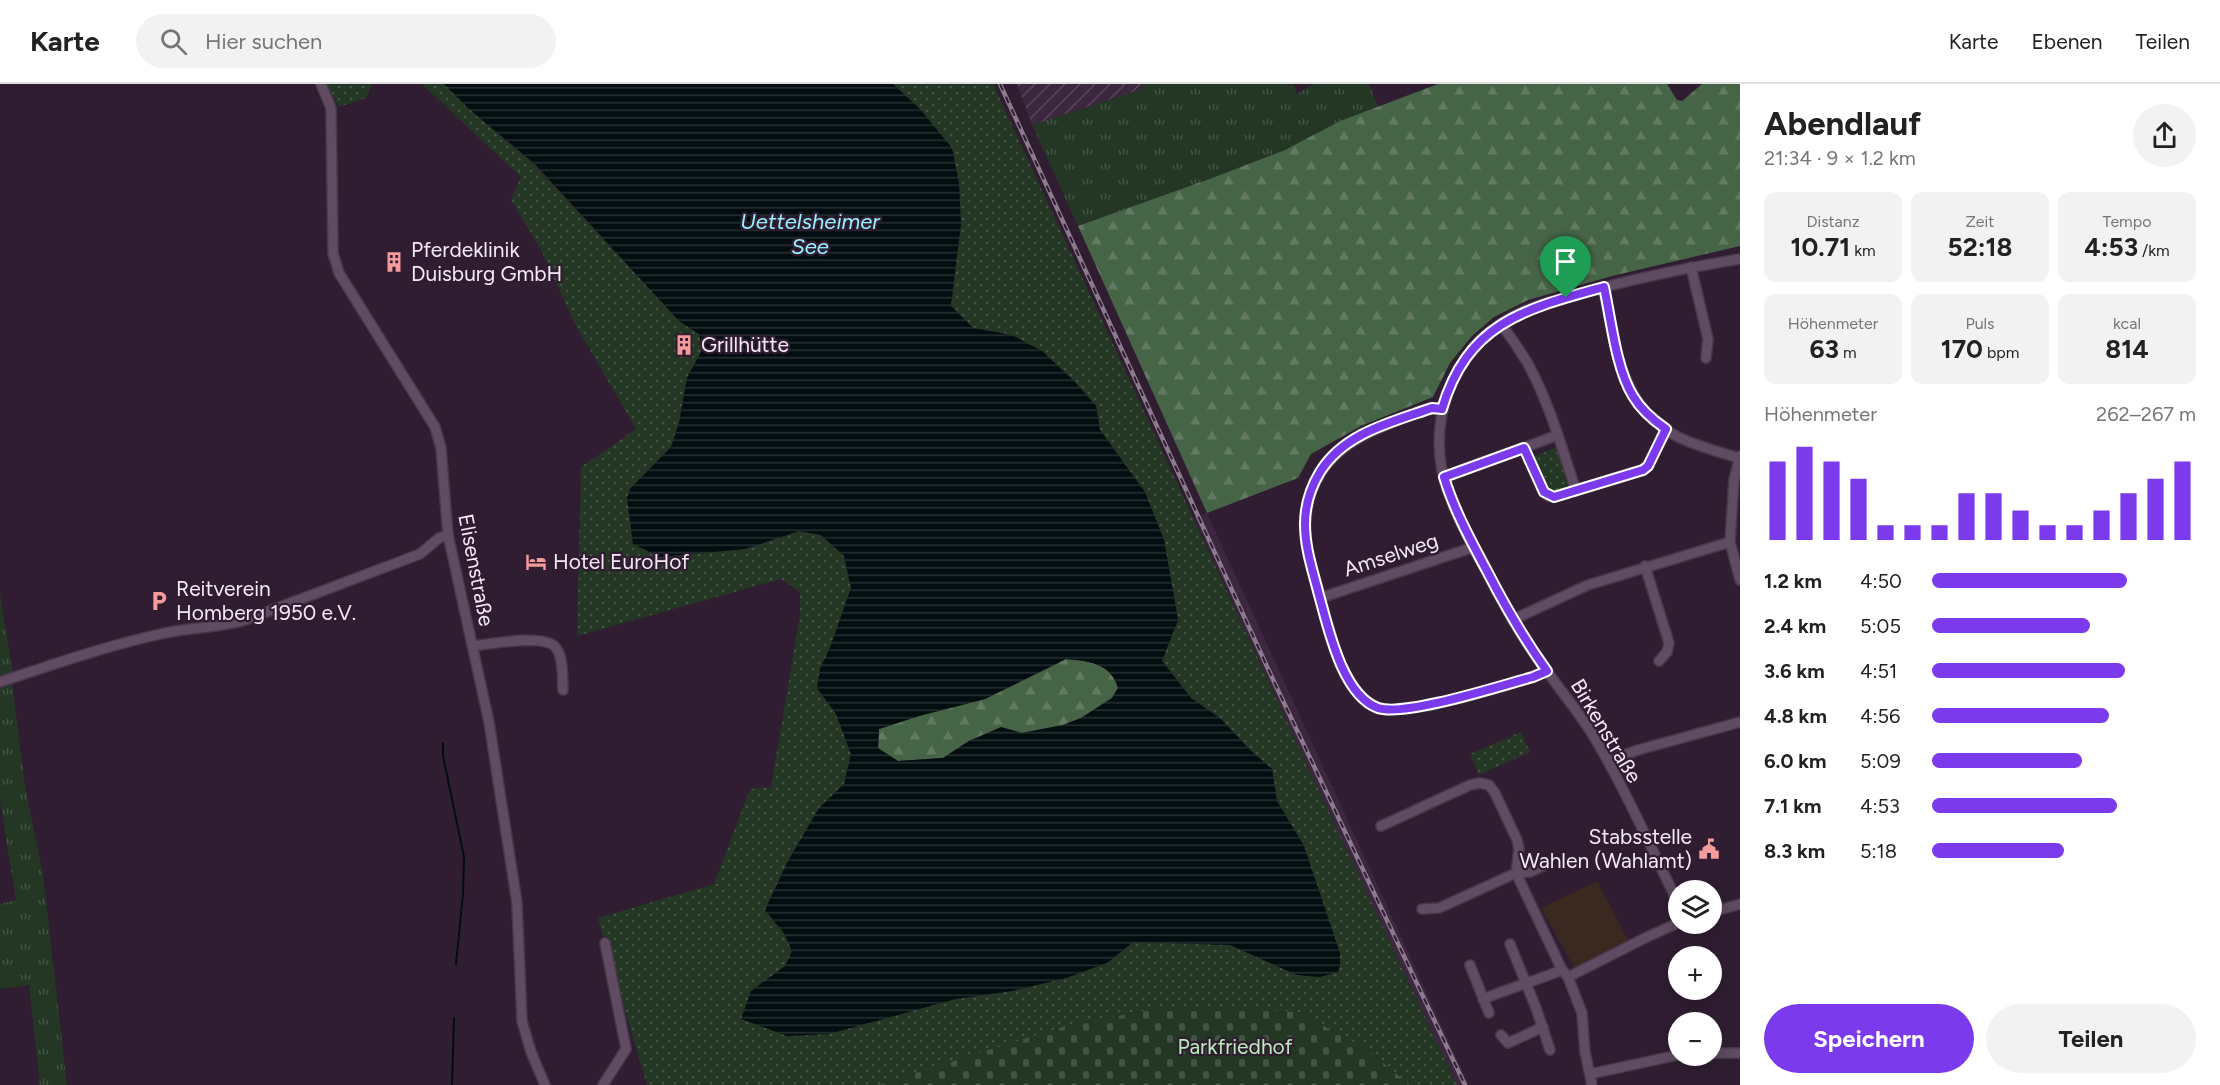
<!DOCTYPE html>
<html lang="de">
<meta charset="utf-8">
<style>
:root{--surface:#fff;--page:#f2f2f2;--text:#222;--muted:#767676;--line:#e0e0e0;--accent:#7c3aed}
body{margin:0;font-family:Figtree,sans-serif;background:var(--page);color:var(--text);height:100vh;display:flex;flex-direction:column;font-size:22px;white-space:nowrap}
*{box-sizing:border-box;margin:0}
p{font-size:20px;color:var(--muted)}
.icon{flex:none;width:33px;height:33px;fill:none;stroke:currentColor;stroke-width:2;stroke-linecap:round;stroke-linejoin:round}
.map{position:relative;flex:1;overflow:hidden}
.side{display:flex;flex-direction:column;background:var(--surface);width:480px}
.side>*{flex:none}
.tools{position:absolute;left:1668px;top:796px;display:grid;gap:12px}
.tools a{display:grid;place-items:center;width:54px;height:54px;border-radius:50%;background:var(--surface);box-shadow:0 3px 15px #0003;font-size:30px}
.pin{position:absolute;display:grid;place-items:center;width:51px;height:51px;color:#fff;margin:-62px -26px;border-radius:50% 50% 50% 0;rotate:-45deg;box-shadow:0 0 6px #0007}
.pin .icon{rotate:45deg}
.round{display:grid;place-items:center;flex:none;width:63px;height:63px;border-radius:32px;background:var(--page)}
.overview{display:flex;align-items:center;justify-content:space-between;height:102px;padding:0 24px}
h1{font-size:33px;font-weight:700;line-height:45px}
.metrics{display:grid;grid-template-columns:repeat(3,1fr);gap:9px;height:102px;padding:6px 24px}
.metrics div{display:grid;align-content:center;border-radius:12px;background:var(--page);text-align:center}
.metrics b{font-size:26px;font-weight:700}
.metrics small{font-size:16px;font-weight:400}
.metrics p{font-size:16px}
.chart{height:168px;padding:12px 24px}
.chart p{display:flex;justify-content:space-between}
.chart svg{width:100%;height:108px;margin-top:6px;stroke:var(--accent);stroke-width:6}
.button{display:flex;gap:12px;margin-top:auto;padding:12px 24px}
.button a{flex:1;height:69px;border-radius:36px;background:var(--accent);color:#fff;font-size:24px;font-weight:700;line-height:69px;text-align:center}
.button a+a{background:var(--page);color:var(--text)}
ul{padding:0 24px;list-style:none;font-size:20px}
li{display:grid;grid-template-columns:96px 72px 1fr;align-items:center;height:45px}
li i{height:15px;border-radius:8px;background:var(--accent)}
header{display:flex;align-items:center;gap:36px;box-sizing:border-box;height:84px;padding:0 30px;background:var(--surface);border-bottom:2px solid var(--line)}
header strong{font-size:28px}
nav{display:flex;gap:33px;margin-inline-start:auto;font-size:21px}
.search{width:420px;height:54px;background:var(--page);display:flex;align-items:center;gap:15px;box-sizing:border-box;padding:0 21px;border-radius:33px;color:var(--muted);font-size:22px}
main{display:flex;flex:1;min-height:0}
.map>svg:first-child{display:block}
.industrial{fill:url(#industrial-furrows)}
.education{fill:#3a2821}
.built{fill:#3d2640}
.grass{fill:url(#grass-tufts)}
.forest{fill:url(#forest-firs)}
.cemetery{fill:url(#cemetery-stones)}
.park{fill:url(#park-dots)}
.water{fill:url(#water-rules);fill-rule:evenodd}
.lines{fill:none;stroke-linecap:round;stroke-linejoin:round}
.stream{stroke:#010d0f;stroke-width:2}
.street-casing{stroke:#48394a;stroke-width:12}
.street{stroke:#604b62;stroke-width:9}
.rail-casing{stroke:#8b7b8c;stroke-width:4.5}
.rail{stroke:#301d32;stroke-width:2;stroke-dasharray:7;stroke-linecap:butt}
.route-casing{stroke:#fff;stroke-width:12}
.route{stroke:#7c3aed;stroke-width:8}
.labels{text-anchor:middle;stroke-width:4.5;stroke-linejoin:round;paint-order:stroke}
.poi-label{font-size:21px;fill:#f6e9f7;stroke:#301d32;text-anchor:start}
.street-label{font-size:21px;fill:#f6e9f7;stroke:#301d32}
.park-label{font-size:21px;fill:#baedba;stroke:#301d32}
.water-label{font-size:22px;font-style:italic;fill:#96f0fe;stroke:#301d32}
</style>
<header>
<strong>Karte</strong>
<div class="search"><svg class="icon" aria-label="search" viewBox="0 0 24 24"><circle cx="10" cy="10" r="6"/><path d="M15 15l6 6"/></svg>Hier suchen</div>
<nav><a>Karte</a><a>Ebenen</a><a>Teilen</a></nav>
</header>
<main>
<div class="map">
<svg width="1740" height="1001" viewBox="0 0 1740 1001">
<defs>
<pattern id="industrial-furrows" width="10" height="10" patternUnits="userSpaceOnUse" patternTransform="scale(1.5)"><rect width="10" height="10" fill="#3d2640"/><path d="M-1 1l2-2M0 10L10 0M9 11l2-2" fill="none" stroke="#5a465c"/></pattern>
<pattern id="grass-tufts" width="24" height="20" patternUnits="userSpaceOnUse" patternTransform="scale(1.5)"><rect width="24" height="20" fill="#243624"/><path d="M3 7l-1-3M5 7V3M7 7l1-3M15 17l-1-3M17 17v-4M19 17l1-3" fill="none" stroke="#445345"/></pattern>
<pattern id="forest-firs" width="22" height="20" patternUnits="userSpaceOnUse" patternTransform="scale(1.5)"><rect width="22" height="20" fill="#466446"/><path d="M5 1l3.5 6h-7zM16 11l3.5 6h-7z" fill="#617a61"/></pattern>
<pattern id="cemetery-stones" width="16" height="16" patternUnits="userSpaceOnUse" patternTransform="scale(1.5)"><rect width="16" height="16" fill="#243624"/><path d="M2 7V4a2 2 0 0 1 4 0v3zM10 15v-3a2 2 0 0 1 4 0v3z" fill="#445345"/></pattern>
<pattern id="park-dots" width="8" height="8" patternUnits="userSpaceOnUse" patternTransform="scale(1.5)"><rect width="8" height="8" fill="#243624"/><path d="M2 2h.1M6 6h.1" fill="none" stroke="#445345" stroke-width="1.8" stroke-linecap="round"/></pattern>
<pattern id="water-rules" width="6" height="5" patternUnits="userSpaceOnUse" patternTransform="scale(1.5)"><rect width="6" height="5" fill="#010d0f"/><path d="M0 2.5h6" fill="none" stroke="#273033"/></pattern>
</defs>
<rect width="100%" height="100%" fill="#301d32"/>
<polygon class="industrial" points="1017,0 1141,0 1142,5 1032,41"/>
<polygon class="education" points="1597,797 1628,856 1575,885 1541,824"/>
<polygon class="built" points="1207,429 1469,1001 1457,1001 1309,685 1194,433"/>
<g class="grass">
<polygon points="1141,0 1293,0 1297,10 1313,0 1369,0 1378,23 1340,37 1285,66 1212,94 1078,142 1032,41 1142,5"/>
<polygon points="0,509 13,590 0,595"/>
<polygon points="12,597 25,703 43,790 67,1001 40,1001 29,901 0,905 0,820 16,816 0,717 0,601"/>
</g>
<g class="forest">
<polygon points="1438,0 1667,0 1677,16 1682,17 1702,0 1740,0 1740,162 1612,192 1528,216 1494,233 1472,252 1450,279 1433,313 1361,342 1311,370 1298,394 1207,429 1078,142 1212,94 1285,66 1340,37"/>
<path d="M1066,575C1088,577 1111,579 1118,604L1112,614L1081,634L1063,641L1022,649L1000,644L969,657L943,674L897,677L878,664L879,645L919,632L985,615Z"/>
</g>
<polygon class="cemetery" points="1220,924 1299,928 1368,966 1410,1001 861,1001 922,986 1071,940 1151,926"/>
<g class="park">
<polygon points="326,0 372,0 366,14 339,23"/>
<polygon points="422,0 444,0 469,25 534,80 679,237 699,249 702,266 687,294 679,339 671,363 630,405 627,414 634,460 660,473 745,465 799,447 821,451 844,472 851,504 831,561 820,585 817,604 836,630 851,670 844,700 819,724 787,779 765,826 784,849 792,867 786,882 773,893 956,915 1012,907 1066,894 1107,879 1133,858 1230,861 1297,891 1320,893 1340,881 1339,869 1304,762 1277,717 1272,685 1250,666 1221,635 1191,614 1162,577 1178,536 1164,456 1145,408 1100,346 1096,322 1012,251 973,244 951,222 952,64 893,0 993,0 1309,685 1457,1001 1410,1001 1368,966 1299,928 1220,924 1151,926 1071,940 879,1001 647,1001 598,834 714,800 750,705 771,703 800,531 800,508 781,495 577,552 581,383 636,345 576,242 540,164 511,116 521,93"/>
<polygon points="1557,363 1569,399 1563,407 1555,409 1546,404 1532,373"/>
<polygon points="1521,648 1530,668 1479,691 1470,670"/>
</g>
<path class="water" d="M444,0H893L920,25L952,64L959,99L961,140L951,222L973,244L1012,251L1042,267L1074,297L1096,322L1100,346L1145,408L1164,456L1178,536L1162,577L1191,614L1221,635L1250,666L1272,685L1277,717L1304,762L1340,869V881L1338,888L1320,893L1297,891L1230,861L1133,858L1107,879L1066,894L1012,907L956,915L829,950L787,952L741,935L751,907L785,882L792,867L784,849L765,826L787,779L819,724L844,700L851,670L836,630L817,604L820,585L831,561L851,504L844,472L821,451L799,447L745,465L660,473L633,460L627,414L630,405L671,363L679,339L687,294L702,266L699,250L679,237L535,80L469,25ZM1066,575C1088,577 1111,579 1118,604L1112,614L1081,634L1063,641L1022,649L1001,643L969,657L943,674L898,677L878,664L879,645L919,632L985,615Z"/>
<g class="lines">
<g class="stream">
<polyline points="443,659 443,672 464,773 463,810 456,880"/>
<polyline points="452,1001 454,934"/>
</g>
<g class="street-casing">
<g id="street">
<polyline points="321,0 331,24 333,169 339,189 435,343 441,364 448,451 489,638 517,819 522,937 531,968 545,1001"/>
<polyline points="1691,183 1708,255 1706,274"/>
<path d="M1603,203C1616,261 1619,323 1678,353C1697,362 1719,368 1739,374"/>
<path d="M1501,240C1510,252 1519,265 1527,278C1549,318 1562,364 1576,407"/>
<path d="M1442,325C1423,323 1403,334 1386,341C1352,355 1324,372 1311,408C1306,424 1304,441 1306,458C1308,475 1314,490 1318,506C1328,540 1341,612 1379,624C1405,633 1519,599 1547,587"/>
<polyline points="1524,364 1544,408 1548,412 1554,413 1643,386 1648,382 1666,346"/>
<polyline points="1740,372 1734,396 1730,458 1740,496"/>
<polyline points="1444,393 1558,351"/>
<polyline points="1645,482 1669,559 1667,568 1659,577"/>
<polyline points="1320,514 1474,463"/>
<polyline points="1512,536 1588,501 1730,458"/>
<path d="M473,562C490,560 546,549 556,564C564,574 562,594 563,606"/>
<path d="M0,598C54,580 109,561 165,549C192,543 221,544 248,535L420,470L439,454L448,451"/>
<polyline points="1608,677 1638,666 1740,638"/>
<polyline points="1381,742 1470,701 1480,699 1489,701 1495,709 1517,756 1519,765 1516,789 1562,886"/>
<path d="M1678,819C1650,762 1624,702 1591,648C1571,617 1547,590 1527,559C1511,535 1498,509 1484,483C1468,453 1450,421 1442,387C1431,330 1454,271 1502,239C1525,224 1553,217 1579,210C1632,195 1686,184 1740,175"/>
<polyline points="1422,825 1439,824 1516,789 1530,788 1543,782"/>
<polyline points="1712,828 1740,820"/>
<polyline points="1510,860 1536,924 1550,966"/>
<polyline points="1470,881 1489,929"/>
<polyline points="1568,893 1647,853 1678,839"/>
<path d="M1483,915C1510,904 1535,897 1562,886L1568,893L1582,929L1585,968L1592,1001"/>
<polyline points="1501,951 1508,959 1543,943"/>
<polyline points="1712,969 1740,969"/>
<polyline points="1590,990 1678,971"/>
<polyline points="603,1001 626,965 605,859"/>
</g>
</g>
<use href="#street" class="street"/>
<g class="rail-casing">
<polyline id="rail" points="1000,0 1276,602 1465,1001"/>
</g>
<use href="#rail" class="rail"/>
</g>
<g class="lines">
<g class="route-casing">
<path id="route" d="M1604,203C1611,235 1616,285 1633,312C1641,326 1653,336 1666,345L1648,382L1643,386L1554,413L1544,408L1524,364L1444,393C1454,426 1471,457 1487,487C1505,522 1524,555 1547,587L1533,593C1503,601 1405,633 1378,624C1342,611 1328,543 1319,511C1313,487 1305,465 1305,440C1305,422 1311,403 1320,388C1344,349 1392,338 1432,324L1442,325C1468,238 1525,225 1604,203Z"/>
</g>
<use href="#route" class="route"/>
</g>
<defs>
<g id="building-bare" transform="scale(1.62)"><path d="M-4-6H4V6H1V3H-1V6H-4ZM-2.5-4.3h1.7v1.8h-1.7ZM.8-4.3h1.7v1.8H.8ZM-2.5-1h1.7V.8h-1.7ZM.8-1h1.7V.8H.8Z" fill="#f59b9c" stroke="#301d32" stroke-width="2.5" paint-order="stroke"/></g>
<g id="hotel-bare" transform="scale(1.62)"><path d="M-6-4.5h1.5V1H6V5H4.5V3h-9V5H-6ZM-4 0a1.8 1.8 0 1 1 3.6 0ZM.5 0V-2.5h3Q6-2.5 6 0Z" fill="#f59b9c" stroke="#301d32" stroke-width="2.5" paint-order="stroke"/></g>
<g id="parking-bare" transform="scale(1.62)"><path d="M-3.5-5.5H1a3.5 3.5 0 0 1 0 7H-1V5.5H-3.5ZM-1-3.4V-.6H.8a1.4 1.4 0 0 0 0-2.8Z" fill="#f59b9c" stroke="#301d32" stroke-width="2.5" paint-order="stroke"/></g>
<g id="civic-bare" transform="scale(1.62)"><path d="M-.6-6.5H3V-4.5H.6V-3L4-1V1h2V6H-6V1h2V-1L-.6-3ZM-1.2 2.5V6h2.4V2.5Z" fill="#f59b9c" stroke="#301d32" stroke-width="2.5" paint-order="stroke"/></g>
</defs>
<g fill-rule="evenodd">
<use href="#building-bare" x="394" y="178"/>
<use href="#building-bare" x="684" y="261"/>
<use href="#hotel-bare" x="536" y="478"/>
<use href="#parking-bare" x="159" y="517"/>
<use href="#civic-bare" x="1709" y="765"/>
</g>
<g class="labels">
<g class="poi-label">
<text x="411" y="173">Pferdeklinik<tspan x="411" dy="24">Duisburg GmbH</tspan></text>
<text x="701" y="268">Grillhütte</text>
<text x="553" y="485">Hotel EuroHof</text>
<text x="176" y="512">Reitverein<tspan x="176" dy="24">Homberg 1950 e.V.</tspan></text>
<text x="1692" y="760" text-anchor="end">Stabsstelle<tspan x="1692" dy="24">Wahlen (Wahlamt)</tspan></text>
</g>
<g class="street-label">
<text transform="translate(1391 471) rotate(-18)" y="7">Amselweg</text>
<text transform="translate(476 486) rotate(79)" y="7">Elisenstraße</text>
<text transform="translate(1606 647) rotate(59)" y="7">Birkenstraße</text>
</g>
<g class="park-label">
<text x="1235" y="970">Parkfriedhof</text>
</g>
<g class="water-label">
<text x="810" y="145">Uettelsheimer<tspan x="810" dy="25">See</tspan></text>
</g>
</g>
</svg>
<div class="tools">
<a><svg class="icon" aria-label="layers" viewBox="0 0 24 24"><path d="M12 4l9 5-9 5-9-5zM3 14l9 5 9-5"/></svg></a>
<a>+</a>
<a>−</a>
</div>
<div class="pin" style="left:1566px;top:214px;background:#1e9e55"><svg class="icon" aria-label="arrive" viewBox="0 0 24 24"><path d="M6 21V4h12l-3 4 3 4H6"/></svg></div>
</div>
<section class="side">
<div class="overview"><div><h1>Abendlauf</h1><p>21:34 · 9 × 1.2 km</p></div><a class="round"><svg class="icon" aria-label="share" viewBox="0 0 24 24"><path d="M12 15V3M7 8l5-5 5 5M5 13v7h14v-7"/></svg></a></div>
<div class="metrics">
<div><p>Distanz</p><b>10.71<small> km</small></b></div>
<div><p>Zeit</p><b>52:18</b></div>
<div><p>Tempo</p><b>4:53<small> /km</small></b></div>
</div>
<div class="metrics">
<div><p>Höhenmeter</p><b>63<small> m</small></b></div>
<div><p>Puls</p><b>170<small> bpm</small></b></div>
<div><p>kcal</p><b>814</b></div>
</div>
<div class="chart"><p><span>Höhenmeter</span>262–267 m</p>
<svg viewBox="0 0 160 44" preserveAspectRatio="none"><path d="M5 44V12M15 44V6M25 44V12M35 44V19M45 44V38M55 44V38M65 44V38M75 44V25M85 44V25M95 44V32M105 44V38M115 44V38M125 44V32M135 44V25M145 44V19M155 44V12"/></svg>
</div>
<ul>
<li><b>1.2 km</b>4:50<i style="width:74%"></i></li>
<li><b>2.4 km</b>5:05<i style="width:60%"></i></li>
<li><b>3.6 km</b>4:51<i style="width:73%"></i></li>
<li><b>4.8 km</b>4:56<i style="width:67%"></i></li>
<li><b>6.0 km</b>5:09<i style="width:57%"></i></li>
<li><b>7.1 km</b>4:53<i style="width:70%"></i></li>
<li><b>8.3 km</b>5:18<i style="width:50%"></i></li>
</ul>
<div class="button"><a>Speichern</a><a>Teilen</a></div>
</section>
</main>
